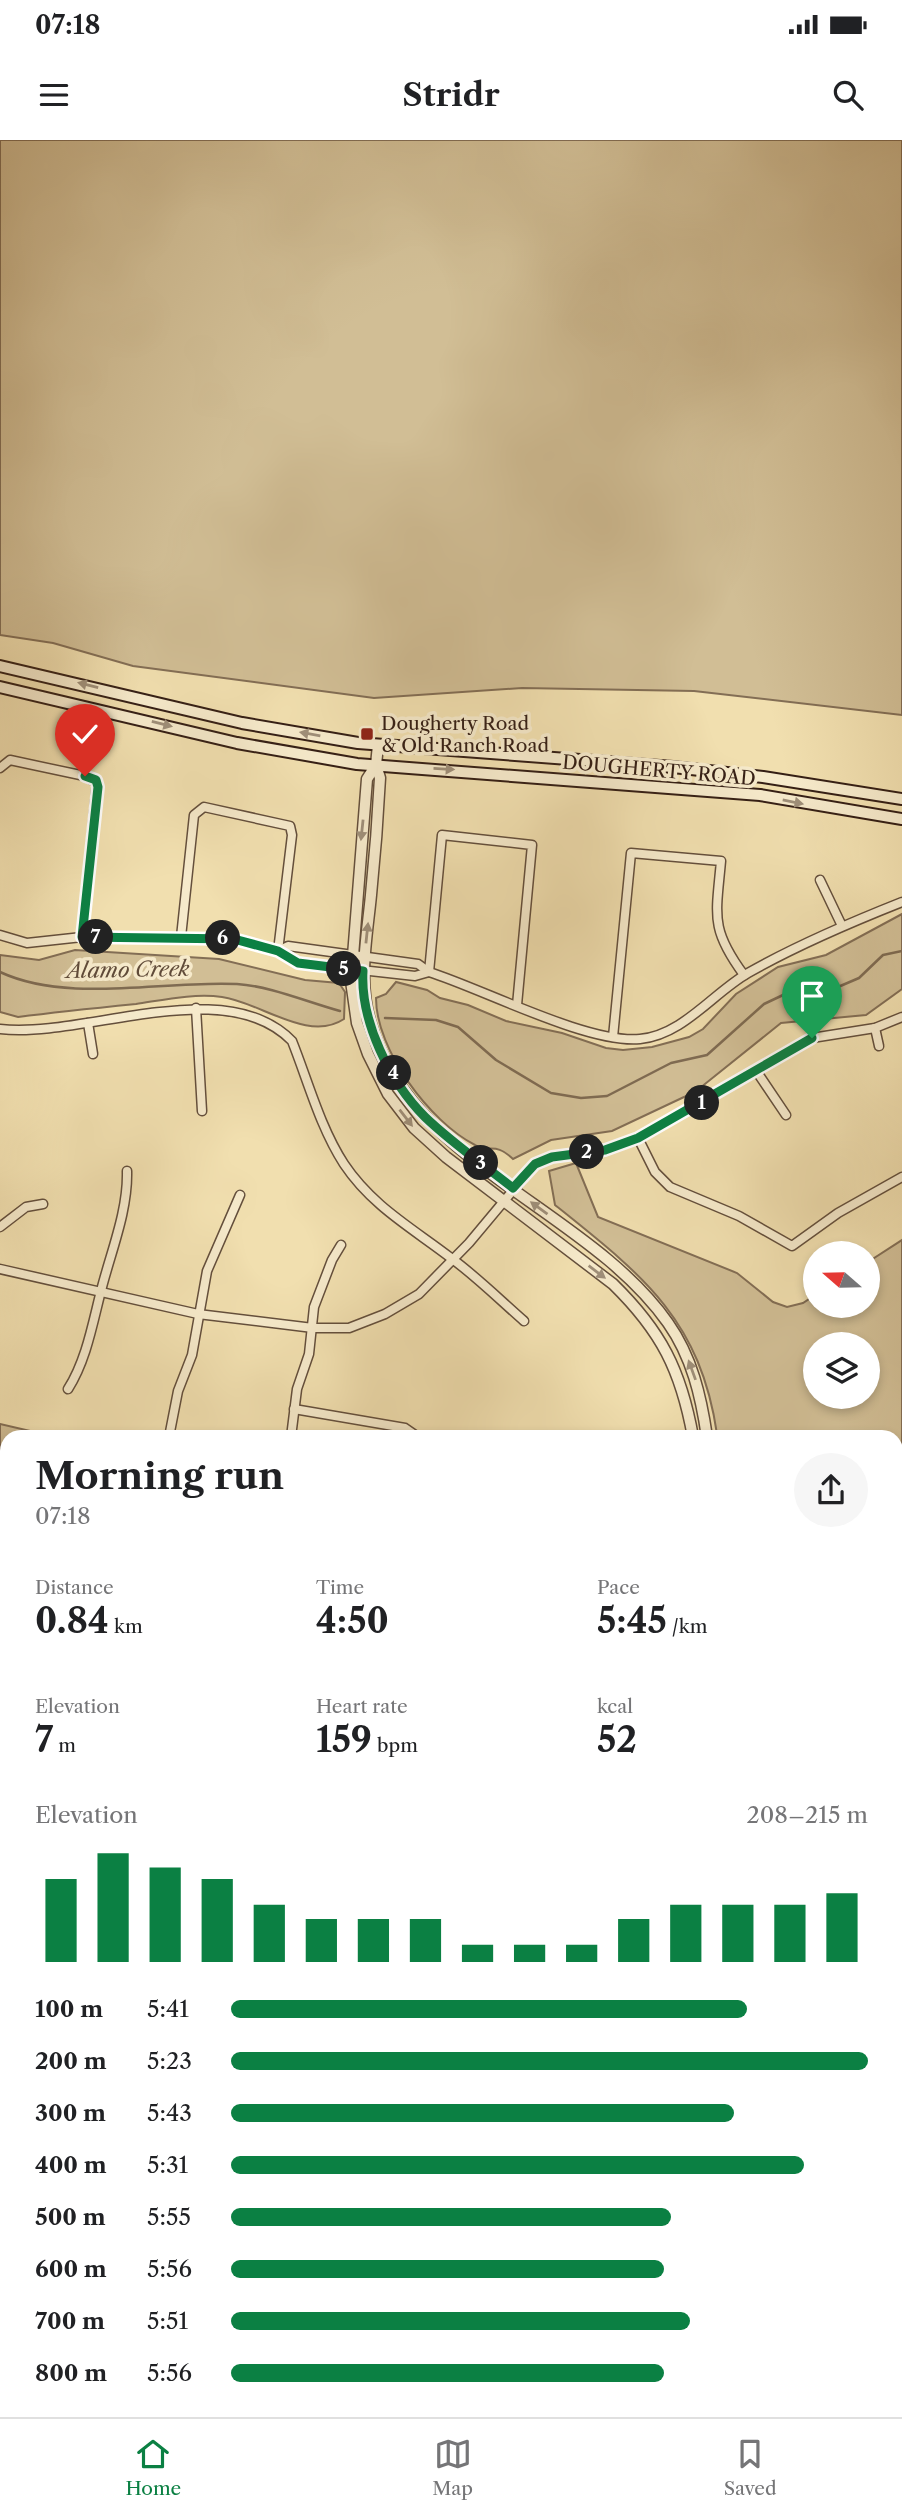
<!DOCTYPE html>
<meta charset="utf-8">
<style>
:root{--surface:#fff;--page:#f6f6f6;--text:#202124;--muted:#757577;--line:#e0e0e0;--accent:#0b8043}
body{margin:0;font-family:"Libre Caslon Text",serif;background:var(--page);color:var(--text);height:100vh;display:flex;flex-direction:column;font-size:26px;white-space:nowrap}
*{box-sizing:border-box;margin:0}
p{font-size:23px;color:var(--muted)}
.icon{flex:none;width:38px;height:38px;fill:none;stroke:currentColor;stroke-width:2;stroke-linecap:round;stroke-linejoin:round}
.map{position:relative;flex:1;overflow:hidden}
.drawer{position:absolute;left:0px;top:1290px;width:903px;height:989px;display:flex;flex-direction:column;background:var(--surface);border-radius:21px 21px 0 0;box-shadow:0 4px 10px #0003}
.drawer>*{flex:none}
.needle{width:46px;rotate:290deg}
.controls{position:absolute;left:803px;top:1101px;display:grid;gap:14px}
.controls a{display:grid;place-items:center;width:77px;height:77px;border-radius:50%;background:var(--surface);box-shadow:0 4px 10px #0003;font-size:35px}
.pin{position:absolute;display:grid;place-items:center;width:60px;height:60px;color:#fff;margin:-72px -30px;border-radius:50% 50% 50% 0;rotate:-45deg;box-shadow:0 0 7px #0007}
.pin .icon{rotate:45deg}
.km{position:absolute;width:35px;height:35px;margin:-18px;border-radius:50%;background:#222;color:#fff;font-size:19px;line-height:35px;text-align:center}
.round{display:grid;place-items:center;flex:none;width:74px;height:74px;border-radius:37px;background:var(--page)}
.head{display:flex;align-items:center;justify-content:space-between;height:119px;padding:0 35px}
h1{font-size:38px;font-weight:800;line-height:52px}
.stats{display:grid;grid-template-columns:repeat(3,1fr);gap:10px;height:119px;padding:7px 35px}
.stats div{display:grid;align-content:center}
.stats b{font-size:35px;font-weight:800}
.stats small{font-size:19px;font-weight:400}
.stats p{font-size:19px}
.chart{height:196px;padding:14px 35px}
.chart p{display:flex;justify-content:space-between}
.chart svg{width:100%;height:126px;margin-top:7px;stroke:var(--accent);stroke-width:6}
ul{padding:0 35px;list-style:none;font-size:23px}
li{display:grid;grid-template-columns:112px 84px 1fr;align-items:center;height:52px}
li i{height:18px;border-radius:9px;background:var(--accent)}
.status{display:flex;justify-content:space-between;align-items:center;height:49px;padding:0 35px;background:var(--surface);direction:ltr}
.status svg{height:19px;fill:currentColor}
header{display:flex;justify-content:space-between;align-items:center;height:91px;padding:0 35px;background:var(--surface);font-size:32px;font-weight:800}
.tabs{display:flex;justify-content:space-around;align-items:center;height:98px;border-top:2px solid var(--line);background:var(--surface);font-size:19px;color:var(--muted)}
.tabs a{display:grid;justify-items:center;gap:4px}
.tabs .current{color:var(--accent)}
.map>svg:first-child{display:block}
.green{fill:#d1be95;stroke:#836e55;stroke-width:2;fill-rule:evenodd}
.lines{fill:none;stroke-linecap:round;stroke-linejoin:round}
.stream{stroke:#7f6b52;stroke-width:2.5}
.minor-casing{stroke:#644f3c;stroke-width:11}
.tertiary-casing{stroke:#644f3c;stroke-width:13}
.secondary-casing{stroke:#351f15;stroke-width:14}
.minor{stroke:#f6eacb;stroke-width:8}
.tertiary{stroke:#f6eacb;stroke-width:10}
.secondary{stroke:#f6eacb;stroke-width:10}
.oneway{fill:#9f8f79}
.route-casing{stroke:#fff;stroke-width:14}
.route{stroke:#0b8043;stroke-width:9}
.poi-dot{fill:#8f2418;stroke:#f6eacb;stroke-width:2.5}
.labels{text-anchor:middle;stroke-width:7;stroke-linejoin:round;paint-order:stroke}
.poi-label{font-size:19px;fill:#351f15;stroke:#f6eacb;text-anchor:start}
.street-label{font-size:19px;fill:#351f15;stroke:#f6eacb}
.water-label{font-size:21px;font-style:italic;fill:#604b39;stroke:#f6eacb}
</style>
<div class="status"><b>07:18</b><svg viewBox="0 0 49 12"><path d="M0 12V9h3v3zM5 12V6h3v6zM10 12V3h3v9zM15 12V0h3v12zM26 1h20v11H26zM47 4h2v5h-2z"/></svg></div>
<header><svg class="icon" aria-label="menu" viewBox="0 0 24 24"><path d="M4 6h16M4 12h16M4 18h16"/></svg>Stridr<svg class="icon" aria-label="search" viewBox="0 0 24 24"><circle cx="10" cy="10" r="6"/><path d="M15 15l6 6"/></svg></header>
<div class="map">
<svg width="902" height="2277" viewBox="0 0 902 2277">
<rect width="100%" height="100%" fill="#f1dfaf"/>
<filter id="stains"><feTurbulence type="fractalNoise" baseFrequency=".00286" numOctaves="4"/><feColorMatrix values="0 0 0 0 .2 0 0 0 0 .09 0 0 0 0 .02 0 0 0 .5 -.17"/></filter>
<radialGradient id="worn" r=".72"><stop offset=".6" stop-color="#630" stop-opacity="0"/><stop offset="1" stop-color="#630" stop-opacity=".3"/></radialGradient>
<g class="green">
<polygon points="0,0 902,0 902,575 694,551 522,548 374,558 133,526 53,503 0,495"/>
<path d="M902,774V849L866,875L781,883L700,948L684,957L612,991L551,1000L513,1019C494,1001 491,1014 475,1005C430,982 376,910 376,858L386,854L396,842L427,850L440,858L468,865L506,881L562,893L606,908L623,910L652,907L689,897L703,889L736,854L778,827L826,815Z"/>
<path d="M75,810L219,819L305,840L339,843L345,852L344,879C308,903 260,862 222,857C194,853 163,860 136,864C96,868 57,872 18,877L0,872V815L39,820Z"/>
<path d="M576,1023L598,1077L737,1133L773,1162L787,1167L803,1163L815,1155L816,1166H868V1122L902,1100V1321L896,1319V1297L717,1294C700,1178 641,1134 555,1065L549,1031ZM816,1204H868V1256H816Z"/>
<polygon points="0,1284 56,1297 7,1297 7,1506 0,1504"/>
<polygon points="896,1342 902,1343 902,1993 896,2001"/>
<polygon points="7,1633 7,1889 0,1891 0,1639"/>
<polygon points="42,2272 154,2272 155,2277 41,2277"/>
<polygon points="611,2272 755,2272 748,2277 603,2277"/>
</g>
<g class="lines">
<g class="stream">
<path d="M0,832C69,864 162,840 237,844C270,846 307,862 340,871"/>
<polyline points="385,878 436,880 458,887 496,920 551,953 581,958 607,956 671,923 707,915 764,864 800,847 838,847 859,838 883,815 902,811"/>
<polyline points="64,2277 65,2272"/>
</g>
<g class="minor-casing">
<g id="minor">
<polyline points="0,628 10,620 85,636 97,643 82,797"/>
<polyline points="820,740 842,786"/>
<polyline points="0,795 27,803 82,797 234,799 278,811 298,823 415,836 429,832"/>
<polyline points="181,797 194,675 204,667 290,686 292,695 278,811"/>
<path d="M278,811L288,806L418,824L429,832C483,849 588,904 640,899C683,895 713,853 748,833C797,805 849,783 902,762"/>
<polyline points="429,832 442,695 532,705 517,865"/>
<polyline points="196,868 202,971"/>
<polyline points="88,883 93,914"/>
<polyline points="875,888 879,906"/>
<path d="M0,889C84,899 225,832 292,901C308,941 320,987 344,1024C372,1066 412,1088 451,1118C477,1137 500,1160 524,1181"/>
<path d="M613,897L631,713L721,721C716,776 710,789 744,835"/>
<polyline points="757,932 786,975"/>
<polyline points="638,998 655,1032 670,1047 739,1076 792,1106 838,1073 902,1037"/>
<polyline points="0,1087 26,1067 43,1064"/>
<polyline points="0,1129 198,1174 313,1188 349,1188 385,1174 419,1154 469,1103 535,1024 552,1017 605,1010 638,998 812,898 875,888 902,877"/>
<path d="M68,1249C87,1219 93,1181 102,1147C112,1109 128,1070 127,1031"/>
<polyline points="294,1269 405,1288 418,1297"/>
<polyline points="169,1297 178,1251 192,1215 207,1131 240,1055"/>
<polyline points="291,1297 297,1249 309,1214 314,1167 332,1120 341,1105"/>
<polyline points="896,1330 902,1332"/>
<polyline points="0,1576 7,1573"/>
<polyline points="2,1972 7,1993"/>
<polyline points="896,2018 902,2011"/>
<polyline points="0,2220 7,2196"/>
<polyline points="213,2272 215,2277"/>
<polyline points="353,2272 356,2277"/>
<polyline points="377,2277 394,2272"/>
<polyline points="827,2277 834,2272"/>
</g>
</g>
<g class="tertiary-casing">
<g id="tertiary">
<path d="M378,605L376,625L380,638C378,677 375,716 371,755C367,797 358,840 370,881C409,1024 588,1069 668,1183C692,1217 701,1256 707,1297"/>
<path d="M376,625L367,639L351,841L357,883L368,914L388,954L414,988L446,1017L613,1144C661,1191 681,1230 693,1297"/>
</g>
</g>
<g class="secondary-casing">
<g id="secondary">
<polyline points="0,526 242,583 358,603 673,627 763,637 902,659"/>
<polyline points="0,547 237,603 357,624 760,655 902,679"/>
<polyline points="0,1966 7,1964"/>
<polyline points="0,1976 7,1974"/>
<polyline points="896,2066 902,2072"/>
<polyline points="896,2091 902,2099"/>
</g>
</g>
<use href="#minor" class="minor"/>
<use href="#tertiary" class="tertiary"/>
<use href="#secondary" class="secondary"/>
</g>
<defs><path id="oneway-solid" d="M-6-.8H1V-3.2L6.5 0L1 3.2V.8H-6Z" transform="scale(1.75)"/></defs>
<g class="oneway">
<use href="#oneway-solid" transform="translate(88 545) rotate(-166)"/>
<use href="#oneway-solid" transform="translate(162 584) rotate(14)"/>
<use href="#oneway-solid" transform="translate(310 594) rotate(-170)"/>
<use href="#oneway-solid" transform="translate(444 629) rotate(3)"/>
<use href="#oneway-solid" transform="translate(793 662) rotate(11)"/>
<use href="#oneway-solid" transform="translate(362 690) rotate(96)"/>
<use href="#oneway-solid" transform="translate(367 793) rotate(-84)"/>
<use href="#oneway-solid" transform="translate(406 978) rotate(52)"/>
<use href="#oneway-solid" transform="translate(539 1068) rotate(-144)"/>
<use href="#oneway-solid" transform="translate(597 1132) rotate(37)"/>
<use href="#oneway-solid" transform="translate(692 1230) rotate(-110)"/>
</g>
<g class="lines">
<g class="route-casing">
<path id="route" d="M85,636L96,640L98,647L82,797L234,799L278,811L298,823L363,831C360,881 390,942 425,977C452,1003 484,1025 513,1048L535,1024L552,1017L605,1010L638,998L812,898"/>
</g>
<use href="#route" class="route"/>
</g>
<rect class="poi-dot" x="360" y="587" width="14" height="14" rx="3.5"/>
<g class="labels">
<g class="poi-label">
<text x="381" y="590">Dougherty Road<tspan x="381" dy="22">&amp; Old Ranch Road</tspan></text>
</g>
<g class="street-label">
<text transform="translate(659 630) rotate(5)" y="7">DOUGHERTY ROAD</text>
</g>
<g class="water-label">
<text transform="translate(128 830) rotate(-1)" y="7">Alamo Creek</text>
</g>
</g>
<rect width="100%" height="100%" filter="url(#stains)"/>
<rect width="100%" height="100%" fill="url(#worn)"/>
</svg>
<div class="controls">
<a><svg class="needle" viewBox="-14 -14 28 28"><path d="M0-13l5 13h-10z" fill="#e53935"/><path d="M0 13l5-13h-10z" fill="#757577"/></svg></a>
<a><svg class="icon" aria-label="layers" viewBox="0 0 24 24"><path d="M12 4l9 5-9 5-9-5zM3 14l9 5 9-5"/></svg></a>
</div>
<div class="pin" style="left:812px;top:898px;background:#1e9e55"><svg class="icon" aria-label="arrive" viewBox="0 0 24 24"><path d="M6 21V4h12l-3 4 3 4H6"/></svg></div>
<div class="pin" style="left:85px;top:636px;background:#d93025"><svg class="icon" aria-label="check" viewBox="0 0 24 24"><path d="M5 12l5 5 9-10"/></svg></div>
<b class="km" style="left:702px;top:963px">1</b>
<b class="km" style="left:587px;top:1012px">2</b>
<b class="km" style="left:481px;top:1023px">3</b>
<b class="km" style="left:394px;top:933px">4</b>
<b class="km" style="left:344px;top:829px">5</b>
<b class="km" style="left:223px;top:798px">6</b>
<b class="km" style="left:96px;top:797px">7</b>
<section class="drawer">
<div class="head"><div><h1>Morning run</h1><p>07:18</p></div><a class="round"><svg class="icon" aria-label="share" viewBox="0 0 24 24"><path d="M12 15V3M7 8l5-5 5 5M5 13v7h14v-7"/></svg></a></div>
<div class="stats">
<div><p>Distance</p><b>0.84<small> km</small></b></div>
<div><p>Time</p><b>4:50</b></div>
<div><p>Pace</p><b>5:45<small> /km</small></b></div>
</div>
<div class="stats">
<div><p>Elevation</p><b>7<small> m</small></b></div>
<div><p>Heart rate</p><b>159<small> bpm</small></b></div>
<div><p>kcal</p><b>52</b></div>
</div>
<div class="chart"><p><span>Elevation</span>208–215 m</p>
<svg viewBox="0 0 160 44" preserveAspectRatio="none"><path d="M5 44V15M15 44V6M25 44V11M35 44V15M45 44V24M55 44V29M65 44V29M75 44V29M85 44V38M95 44V38M105 44V38M115 44V29M125 44V24M135 44V24M145 44V24M155 44V20"/></svg>
</div>
<ul>
<li><b>100 m</b>5:41<i style="width:81%"></i></li>
<li><b>200 m</b>5:23<i style="width:100%"></i></li>
<li><b>300 m</b>5:43<i style="width:79%"></i></li>
<li><b>400 m</b>5:31<i style="width:90%"></i></li>
<li><b>500 m</b>5:55<i style="width:69%"></i></li>
<li><b>600 m</b>5:56<i style="width:68%"></i></li>
<li><b>700 m</b>5:51<i style="width:72%"></i></li>
<li><b>800 m</b>5:56<i style="width:68%"></i></li>
</ul>
</section>
</div>
<nav class="tabs">
<a class="current"><svg class="icon" aria-label="home" viewBox="0 0 24 24"><path d="M3 11l9-7 9 7M6 9v11h12V9"/></svg>Home</a>
<a><svg class="icon" aria-label="map" viewBox="0 0 24 24"><path d="M3 6l6-2 6 2 6-2v14l-6 2-6-2-6 2zM9 4v14M15 6v14"/></svg>Map</a>
<a><svg class="icon" aria-label="saved" viewBox="0 0 24 24"><path d="M7 4h10v16l-5-4-5 4z"/></svg>Saved</a>
</nav>
